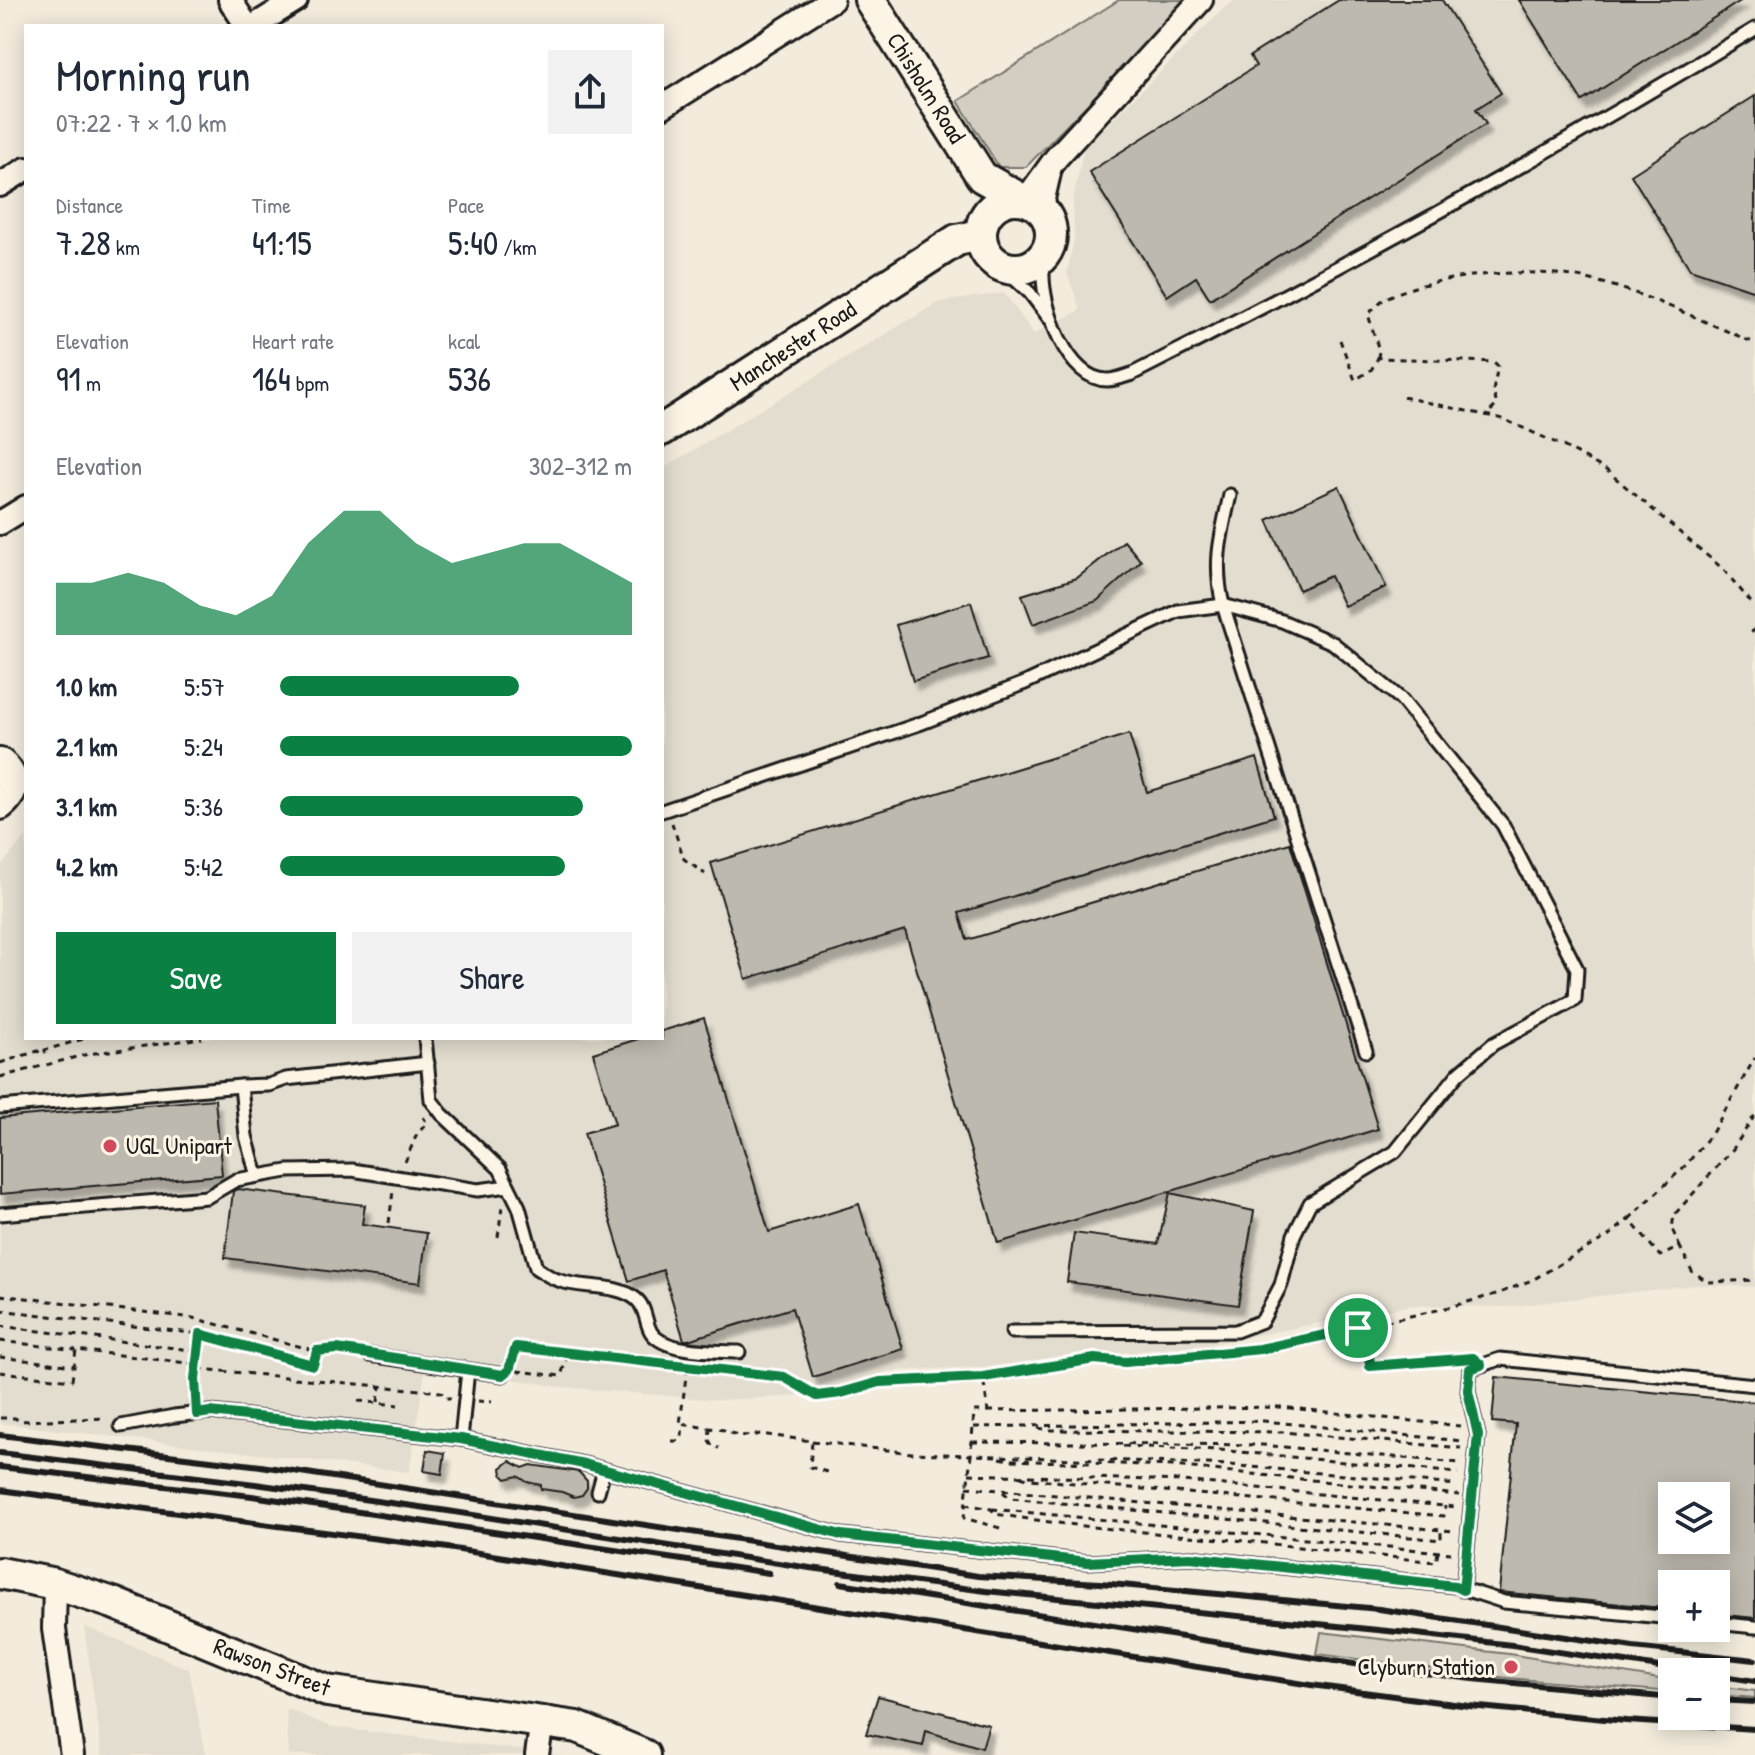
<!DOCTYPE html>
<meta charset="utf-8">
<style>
:root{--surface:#fff;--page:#f2f2f3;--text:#1f2937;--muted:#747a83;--accent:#0b8043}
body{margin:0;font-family:"Patrick Hand",sans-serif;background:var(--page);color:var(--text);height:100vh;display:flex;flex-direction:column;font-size:30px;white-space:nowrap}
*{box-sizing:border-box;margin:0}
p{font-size:26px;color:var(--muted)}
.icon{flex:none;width:44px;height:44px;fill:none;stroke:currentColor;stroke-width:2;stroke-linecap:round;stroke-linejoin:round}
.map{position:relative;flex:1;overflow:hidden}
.sheet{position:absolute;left:24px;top:24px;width:640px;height:1016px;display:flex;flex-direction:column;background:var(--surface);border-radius:0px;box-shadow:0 4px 20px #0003}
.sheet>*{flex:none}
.fabs{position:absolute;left:1658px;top:1482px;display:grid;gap:16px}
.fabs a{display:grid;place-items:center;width:72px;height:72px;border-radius:0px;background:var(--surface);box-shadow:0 4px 20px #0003;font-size:40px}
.pin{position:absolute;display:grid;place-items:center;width:68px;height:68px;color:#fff;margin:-34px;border:4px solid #fff;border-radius:50%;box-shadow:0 2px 8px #0007}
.round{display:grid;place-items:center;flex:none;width:84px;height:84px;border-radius:0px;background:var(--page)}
.overview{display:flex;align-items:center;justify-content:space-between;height:136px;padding:0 32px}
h1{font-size:44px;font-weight:600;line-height:60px}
.figures{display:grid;grid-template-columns:repeat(3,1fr);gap:12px;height:136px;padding:8px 32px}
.figures div{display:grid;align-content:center}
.figures b{font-size:34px;font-weight:600}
.figures small{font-size:22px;font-weight:400}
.figures p{font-size:22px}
.chart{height:224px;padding:16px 32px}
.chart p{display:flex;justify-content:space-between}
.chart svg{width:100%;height:144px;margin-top:8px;fill:var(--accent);opacity:.7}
.button{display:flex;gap:16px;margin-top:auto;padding:16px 32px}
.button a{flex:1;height:92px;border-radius:0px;background:var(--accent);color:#fff;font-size:32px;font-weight:600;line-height:92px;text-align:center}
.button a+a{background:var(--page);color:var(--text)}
ul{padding:0 32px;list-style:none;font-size:26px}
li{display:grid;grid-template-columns:128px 96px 1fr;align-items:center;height:60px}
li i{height:20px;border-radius:10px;background:var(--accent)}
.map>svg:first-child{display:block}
.built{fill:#e3ddcf}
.green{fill:#d3cec1;stroke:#78756e;stroke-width:2}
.building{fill:#beb9ae;stroke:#1c1c1c;stroke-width:2;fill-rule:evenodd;filter:url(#shadow)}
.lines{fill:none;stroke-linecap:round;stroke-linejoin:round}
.service-casing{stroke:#1c1c1c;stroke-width:17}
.minor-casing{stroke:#1c1c1c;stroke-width:28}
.secondary-casing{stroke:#1c1c1c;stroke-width:36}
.path{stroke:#1c1c1c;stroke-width:3;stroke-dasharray:6 6;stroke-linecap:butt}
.service{stroke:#fcf5e5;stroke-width:11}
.minor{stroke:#fcf5e5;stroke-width:22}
.secondary{stroke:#fcf5e5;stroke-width:30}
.rail{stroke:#1c1c1c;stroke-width:6}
.route-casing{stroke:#fff;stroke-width:16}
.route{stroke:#0b8043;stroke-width:10}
.poi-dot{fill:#d1495b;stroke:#fcf5e5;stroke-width:3}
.labels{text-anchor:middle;stroke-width:6;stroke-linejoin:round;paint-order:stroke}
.street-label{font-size:24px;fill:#1c1c1c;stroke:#fcf5e5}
.poi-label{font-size:24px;fill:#1c1c1c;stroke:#fcf5e5;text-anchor:start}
</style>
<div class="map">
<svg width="1755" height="1755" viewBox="0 0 1755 1755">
<defs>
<filter id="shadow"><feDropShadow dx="5" dy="9" stdDeviation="2" flood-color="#0004"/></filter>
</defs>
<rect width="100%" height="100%" fill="#f3ecdd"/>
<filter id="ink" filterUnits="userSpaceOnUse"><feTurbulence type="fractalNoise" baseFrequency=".0125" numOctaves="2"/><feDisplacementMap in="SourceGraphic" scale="16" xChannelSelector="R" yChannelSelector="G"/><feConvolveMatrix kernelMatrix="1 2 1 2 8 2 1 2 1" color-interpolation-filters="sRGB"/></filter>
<g filter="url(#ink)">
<g class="built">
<polygon points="1236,0 1755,0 1755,1287 1695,1285 1505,1307 1413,1305 1211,1344 980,1367 889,1371 843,1388 786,1397 719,1400 561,1387 426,1365 409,1472 0,1423 0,867 26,836 26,1038 662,1038 662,469 939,302 1004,293 1034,334 1080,310 1067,273 1074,239 1073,199 1084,148 1226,6"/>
<polygon points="84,1626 189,1669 206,1755 102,1755"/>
<polygon points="286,1708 331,1727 562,1755 289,1755"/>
</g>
<g class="green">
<polygon points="1119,0 1189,0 1026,167 999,167 958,101"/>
<polygon points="1321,1632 1509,1654 1672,1681 1672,1692 1507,1678 1317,1654"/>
<polygon points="1716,1686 1755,1691 1755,1698 1716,1695"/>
</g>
<g class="building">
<polygon points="1339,0 1442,0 1501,93 1476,109 1486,124 1210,299 1196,277 1167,296 1089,172 1256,66 1250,56"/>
<polygon points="1519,0 1742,0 1582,101"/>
<polygon points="1755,96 1755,291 1690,269 1631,175"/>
<polygon points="1339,486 1386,587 1344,606 1330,576 1299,590 1267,520"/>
<polygon points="1124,541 1141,561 1097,601 1033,624 1022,595 1077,578"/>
<polygon points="971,602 988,658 913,681 896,625"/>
<polygon points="1129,734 1147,792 1257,758 1274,816 959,913 967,940 1290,843 1378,1129 998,1243 905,930 746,979 711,863"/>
<polygon points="704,1018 769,1232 859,1204 903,1349 813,1377 792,1308 688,1340 684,1340 663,1270 629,1281 584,1133 615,1124 593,1053 641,1038 662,1038 662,1031"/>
<polygon points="215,1099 222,1175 0,1194 0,1118"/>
<polygon points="238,1189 365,1205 362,1224 427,1233 420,1283 225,1258 233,1191"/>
<polygon points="1170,1193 1254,1211 1238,1305 1067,1282 1074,1233 1158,1244"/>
<path d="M1496,1377L1755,1402V1618L1716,1614V1584H1672V1609L1499,1592L1516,1424L1492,1422ZM1672,1496H1716V1540H1672Z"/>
<polygon points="427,1450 445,1453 442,1474 424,1471"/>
<polygon points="510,1461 523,1468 531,1465 579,1472 587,1481 587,1488 582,1495 574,1497 562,1492 541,1489 541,1485 527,1482 518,1476 506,1479 502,1475 501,1468"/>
<polygon points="878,1696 989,1725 982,1748 926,1731 923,1746 866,1734"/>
</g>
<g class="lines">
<g class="service-casing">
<g id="service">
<path d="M1048,248C1046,256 1044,265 1043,273C1042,306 1067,381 1108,380C1116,380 1125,376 1132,374C1345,267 1552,152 1755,29"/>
<polyline points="999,265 1030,293 1049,318"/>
<path d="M1230,495C1221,536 1213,562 1223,605L1366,1051"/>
<polyline points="662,811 919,724 1025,683 1178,611 1223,605 1282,621 1333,643 1401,699 1503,825 1577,969 1575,1000 1493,1044 1458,1074 1395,1152 1310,1203 1294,1235 1281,1285 1262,1321 1236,1331 1012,1332"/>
<path d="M425,1038L431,1100L442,1114L500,1169L519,1207L536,1268C543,1272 550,1278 558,1280C579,1289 617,1283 636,1299C646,1307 645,1322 651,1332C664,1353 717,1351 739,1352"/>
<polyline points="241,1086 269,1085 286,1079 428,1063"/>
<polyline points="0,1107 241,1086 246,1136 257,1176"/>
<polyline points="0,1214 207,1197 236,1180 287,1171 352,1170 478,1190 508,1186"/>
<polyline points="370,1355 503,1375"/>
<polyline points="121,1426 174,1416 210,1412 461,1439 584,1464 841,1535 1088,1562 1190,1557 1455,1586 1504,1602 1672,1618"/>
<polyline points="461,1439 468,1370"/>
<polyline points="598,1492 604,1470"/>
<polyline points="1463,1590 1478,1435 1468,1391 1470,1369 1500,1359 1755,1385"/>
<polyline points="1716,1623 1755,1627"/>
</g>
</g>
<g class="minor-casing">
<g id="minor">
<polyline points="230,0 247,26"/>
<polyline points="254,26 296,0"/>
<polyline points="662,107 832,0"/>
<polyline points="0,185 26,169"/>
<polyline points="1025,201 1056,158 1201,0"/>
<polyline points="1047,217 1043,199 1049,173"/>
<polyline points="0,523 26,507"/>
<polyline points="55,1584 54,1629 72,1755"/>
<polyline points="537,1755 542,1720"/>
</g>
</g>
<g class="secondary-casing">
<g id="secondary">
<polyline points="870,0 982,177 1021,199"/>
<circle cx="1016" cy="234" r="35"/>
<polyline points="662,430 957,240 981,235"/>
<path d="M0,764C15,776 15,792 0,804"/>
<polyline points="0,1573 55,1584 113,1603 327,1691 577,1727 644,1755"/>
</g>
</g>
<g class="path">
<polyline points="1340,340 1355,380 1371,370 1378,358 1494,362 1498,366 1493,391 1497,405 1486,415"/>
<path d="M1378,358L1379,351L1368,314C1374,309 1380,301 1386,298C1432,275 1522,268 1572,276C1635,287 1696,319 1755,343"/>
<polyline points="1403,397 1503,419 1563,446 1606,470 1723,569 1750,601 1755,598"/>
<polyline points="1755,629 1752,631 1755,636"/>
<polyline points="672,823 684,859 705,874"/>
<polyline points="0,1063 38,1051 40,1054 45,1052 45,1050 87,1038"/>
<polyline points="0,1077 88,1054 202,1038"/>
<polyline points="405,1162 417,1134 427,1123 423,1117"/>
<polyline points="1629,1219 1686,1165 1712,1133 1755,1058"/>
<polyline points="389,1223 393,1191"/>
<polyline points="498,1237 502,1207"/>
<polyline points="1680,1247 1672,1229 1674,1215 1733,1149 1755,1115"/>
<polyline points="0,1295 193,1318 317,1351"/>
<polyline points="0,1310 200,1334"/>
<polyline points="0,1326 198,1351"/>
<polyline points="1358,1328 1368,1344 1370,1366 1460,1360"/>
<polyline points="0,1341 76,1350"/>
<polyline points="0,1357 74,1366 76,1350 196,1364 201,1369 441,1392 446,1398 451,1398"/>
<polyline points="511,1362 516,1347 784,1377 817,1396 841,1393 880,1382 983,1377"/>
<path d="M687,1368L680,1424L724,1430C734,1436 749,1437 760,1434L812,1441L810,1467L827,1472"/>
<polyline points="517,1371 561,1376 568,1353"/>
<polyline points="0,1372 72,1380 74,1366"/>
<polyline points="196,1398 195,1375 200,1334 313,1365 317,1351 323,1348 357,1352"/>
<polyline points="358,1401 398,1405"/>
<polyline points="478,1401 492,1402"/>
<polyline points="378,1402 380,1386"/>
<polyline points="988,1411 1280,1407 1460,1426"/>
<polyline points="0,1418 15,1418 19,1421 107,1418"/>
<polyline points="974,1427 1264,1421 1462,1441"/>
<polyline points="710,1428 709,1440 713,1447 719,1448"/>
<polyline points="1038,1428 1049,1430 1283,1432 1461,1448"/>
<polyline points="672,1441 678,1441 682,1436 683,1424"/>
<polyline points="812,1441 912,1453 971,1455 974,1411 988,1411 983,1377 1095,1359 1125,1362 1260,1349 1442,1309 1500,1293 1534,1279 1610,1235 1629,1219 1660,1256 1680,1247 1692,1271 1708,1282 1755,1280"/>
<polyline points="972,1442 1262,1445 1459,1463"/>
<polyline points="1123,1446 1219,1450 1458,1473"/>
<polyline points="1000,1458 1010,1460 1173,1466 1459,1495"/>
<polyline points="969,1474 1183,1481 1455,1507"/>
<polyline points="1021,1476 1030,1479 1444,1516 1445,1506"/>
<polyline points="967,1487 1453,1531"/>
<polyline points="1003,1492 1010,1498 1441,1540 1441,1530"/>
<path d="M965,1504L991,1509L996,1514C1086,1529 1175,1534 1265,1543C1322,1550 1379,1556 1436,1562L1438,1552"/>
<polyline points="992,1509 1451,1553"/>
<polyline points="1000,1528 964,1518 971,1455 1229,1465 1457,1485"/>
</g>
<use href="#service" class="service"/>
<use href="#minor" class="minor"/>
<use href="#secondary" class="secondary"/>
<g class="rail">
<polyline points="0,1435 261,1466 978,1576 1100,1583 1379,1609 1633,1647 1755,1660"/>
<polyline points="0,1453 255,1484 448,1511 810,1568 986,1591 1408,1633 1512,1645 1693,1672"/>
<polyline points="0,1467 252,1496 769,1573"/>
<polyline points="0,1490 441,1547 1311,1685 1469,1706 1626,1721 1755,1729"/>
<polyline points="840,1583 1360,1665 1473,1679 1672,1698"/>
<polyline points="1716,1675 1755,1681"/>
<polyline points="1716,1700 1755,1702"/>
</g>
</g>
</g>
<g class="lines" filter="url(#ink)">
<g class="route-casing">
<polygon id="route" points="1358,1328 1368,1344 1370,1366 1473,1358 1481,1365 1470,1369 1468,1391 1478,1435 1463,1590 1455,1586 1190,1557 1088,1562 841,1535 584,1464 461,1439 210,1412 197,1414 195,1379 200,1334 313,1365 317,1351 337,1349 503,1375 509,1370 516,1347 784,1377 817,1396 841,1393 880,1382 983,1377 1095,1359 1125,1362 1260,1349"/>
</g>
<use href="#route" class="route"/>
</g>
<g class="poi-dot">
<circle cx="110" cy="1146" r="8"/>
<circle cx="1511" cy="1667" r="8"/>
</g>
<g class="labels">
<g class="street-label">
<text transform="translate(926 88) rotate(58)" y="8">Chisholm Road</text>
<text transform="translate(793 346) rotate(-33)" y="8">Manchester Road</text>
<text transform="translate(272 1667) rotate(21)" y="8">Rawson Street</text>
</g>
<g class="poi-label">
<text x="126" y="1154">UGL Unipart</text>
<text x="1495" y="1675" text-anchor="end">Clyburn Station</text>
</g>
</g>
</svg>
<div class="fabs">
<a><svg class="icon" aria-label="layers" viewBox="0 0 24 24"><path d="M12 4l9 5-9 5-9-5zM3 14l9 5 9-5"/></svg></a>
<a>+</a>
<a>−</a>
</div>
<div class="pin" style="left:1358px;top:1328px;background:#1e9e55"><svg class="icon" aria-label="arrive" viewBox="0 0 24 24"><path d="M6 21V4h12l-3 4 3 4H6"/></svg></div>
<section class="sheet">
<div class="overview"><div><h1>Morning run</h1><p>07:22 · 7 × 1.0 km</p></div><a class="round"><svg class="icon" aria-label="share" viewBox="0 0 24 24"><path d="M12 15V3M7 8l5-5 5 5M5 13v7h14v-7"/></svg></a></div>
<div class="figures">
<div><p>Distance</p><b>7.28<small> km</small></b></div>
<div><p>Time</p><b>41:15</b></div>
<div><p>Pace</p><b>5:40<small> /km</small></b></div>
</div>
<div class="figures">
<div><p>Elevation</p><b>91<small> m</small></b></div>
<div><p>Heart rate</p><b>164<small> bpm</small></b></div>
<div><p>kcal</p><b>536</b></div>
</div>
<div class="chart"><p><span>Elevation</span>302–312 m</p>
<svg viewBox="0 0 160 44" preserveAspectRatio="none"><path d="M0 44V28L10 28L20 25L30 28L40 35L50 38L60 32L70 16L80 6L90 6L100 16L110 22L120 19L130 16L140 16L150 22L160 28V44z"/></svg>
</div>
<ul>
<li><b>1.0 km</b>5:57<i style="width:68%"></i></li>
<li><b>2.1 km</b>5:24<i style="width:100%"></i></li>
<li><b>3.1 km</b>5:36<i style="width:86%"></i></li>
<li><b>4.2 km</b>5:42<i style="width:81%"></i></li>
</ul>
<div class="button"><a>Save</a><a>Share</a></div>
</section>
</div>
